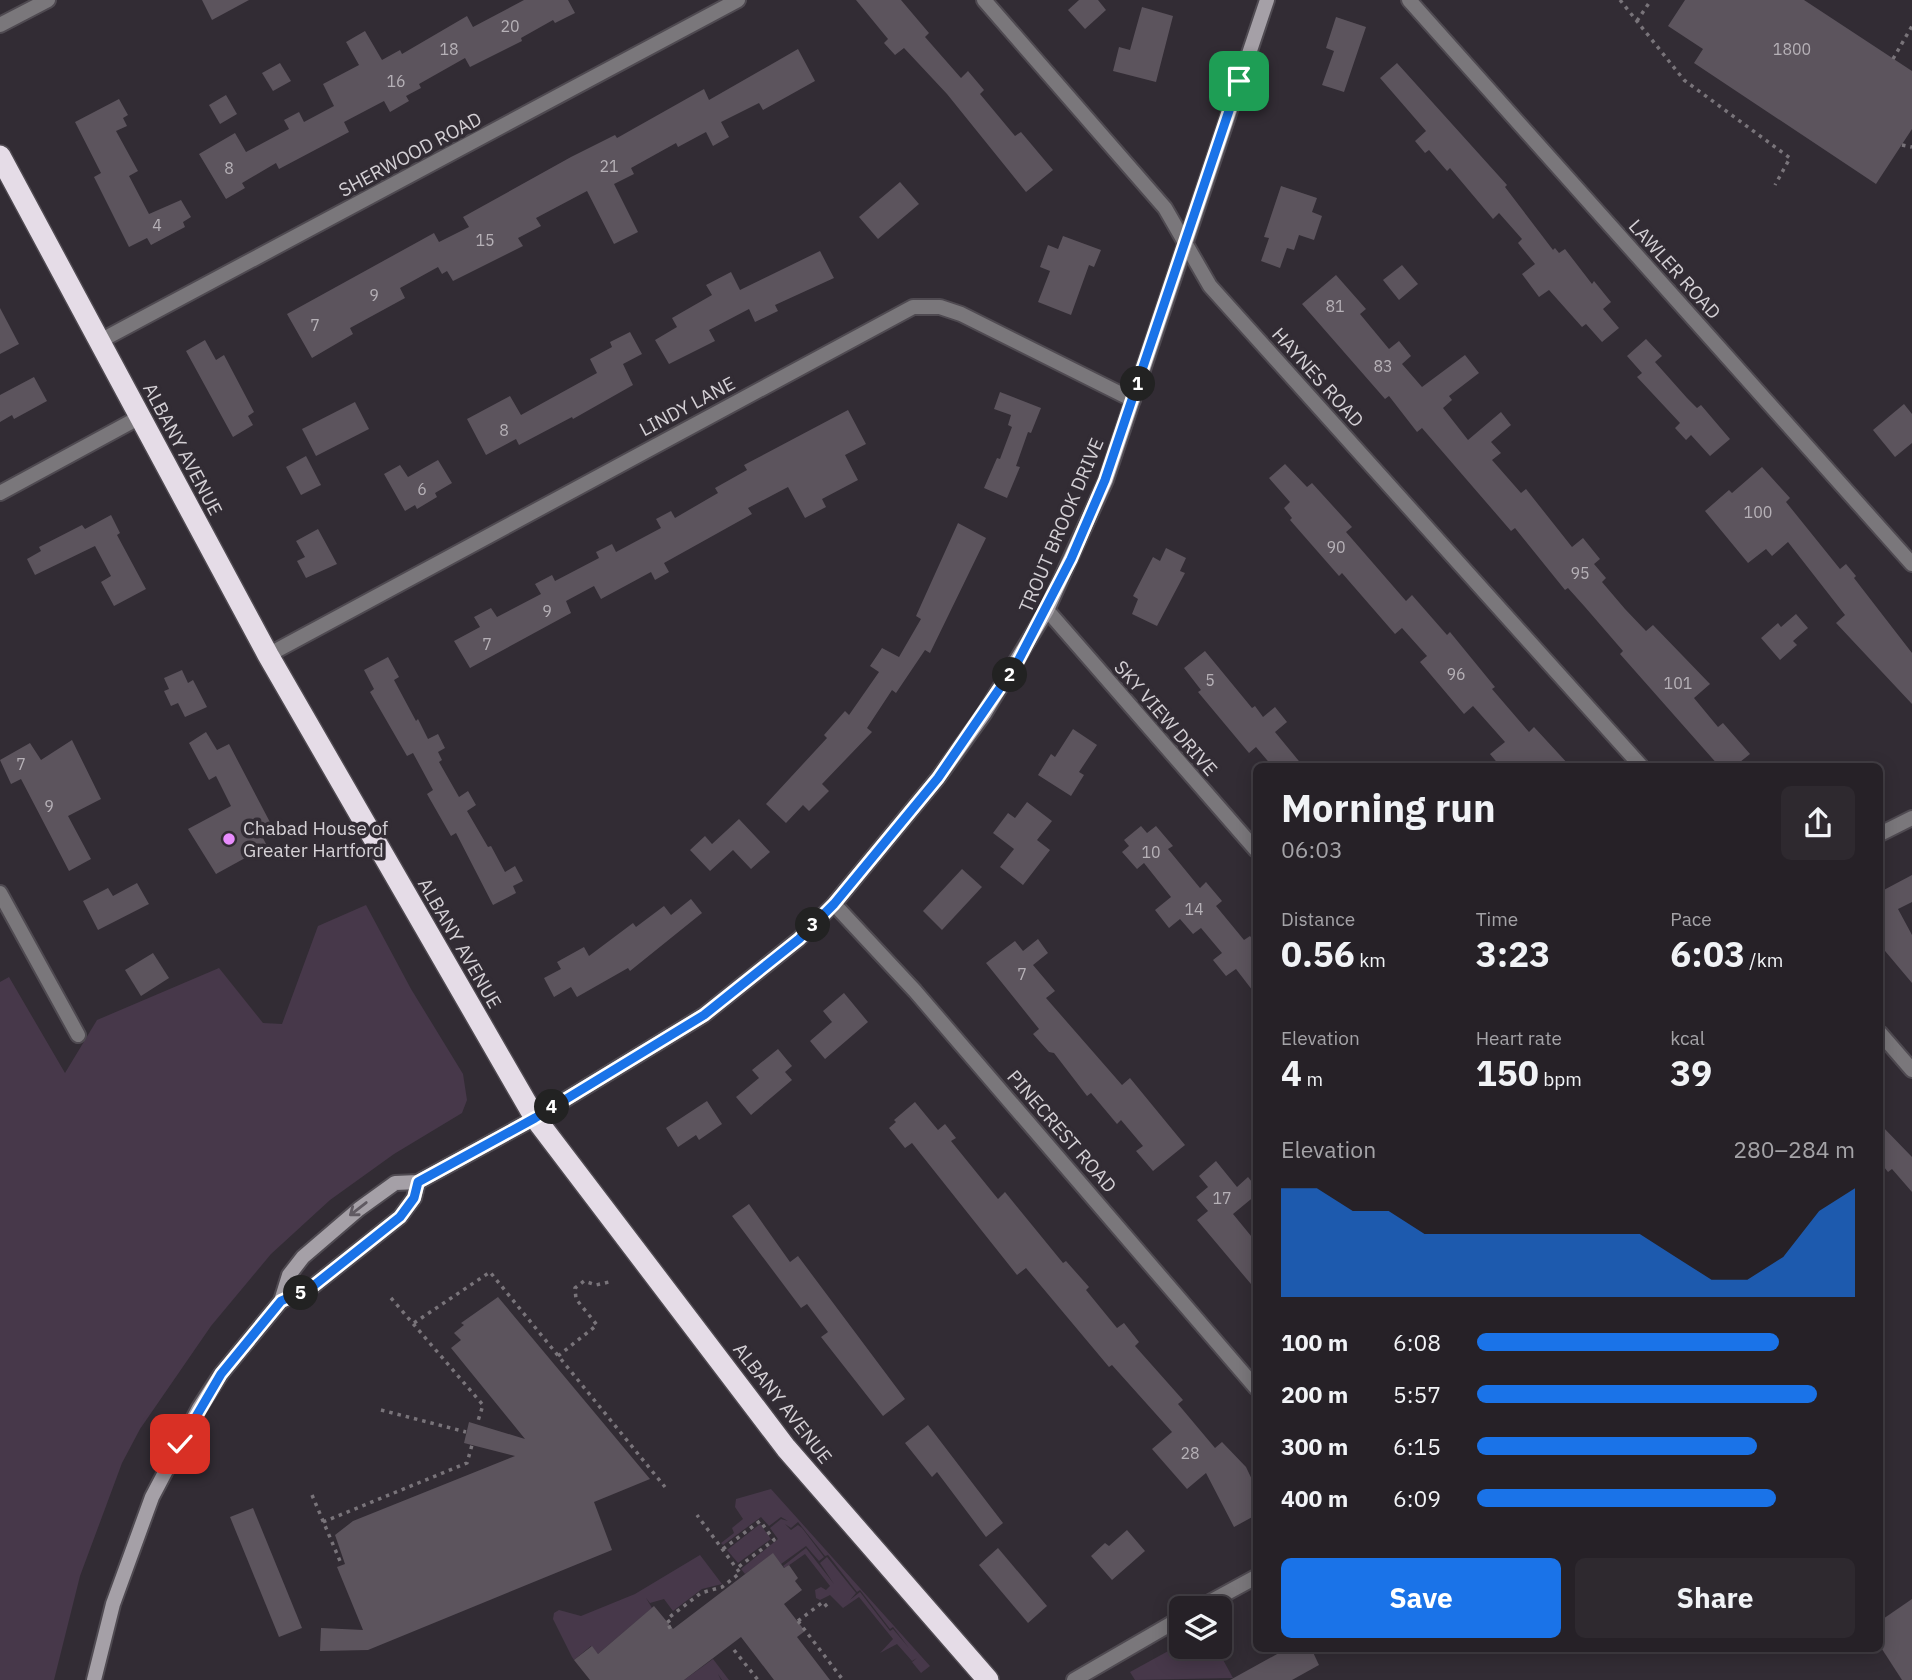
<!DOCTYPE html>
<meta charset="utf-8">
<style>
:root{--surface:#262127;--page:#2e292f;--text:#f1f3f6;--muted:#a4a3a7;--line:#423e44;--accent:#1a73e8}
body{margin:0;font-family:"IBM Plex Sans",sans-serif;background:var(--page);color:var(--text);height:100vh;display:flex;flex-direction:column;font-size:26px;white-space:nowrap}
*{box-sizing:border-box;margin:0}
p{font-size:23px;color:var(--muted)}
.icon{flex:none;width:38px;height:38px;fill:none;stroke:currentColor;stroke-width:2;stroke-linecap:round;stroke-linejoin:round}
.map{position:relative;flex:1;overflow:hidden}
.side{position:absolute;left:1253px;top:763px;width:630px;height:889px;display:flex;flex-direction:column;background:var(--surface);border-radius:10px;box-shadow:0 4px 18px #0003,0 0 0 2px var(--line)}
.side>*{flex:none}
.tools{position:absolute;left:1169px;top:1596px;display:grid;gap:14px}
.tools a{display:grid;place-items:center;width:63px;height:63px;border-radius:10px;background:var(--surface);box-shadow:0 4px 18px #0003,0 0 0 2px var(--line);font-size:35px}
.pin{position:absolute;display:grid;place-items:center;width:60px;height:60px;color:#fff;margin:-30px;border-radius:14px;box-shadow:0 4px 10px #0006}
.km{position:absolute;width:35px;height:35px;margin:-18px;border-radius:50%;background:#222;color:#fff;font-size:19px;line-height:35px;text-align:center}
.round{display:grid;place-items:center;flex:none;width:74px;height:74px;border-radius:10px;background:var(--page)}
.headline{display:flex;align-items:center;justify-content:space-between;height:119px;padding:0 28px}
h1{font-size:38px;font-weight:700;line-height:52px}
.figures{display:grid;grid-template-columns:repeat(3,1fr);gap:10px;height:119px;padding:7px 28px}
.figures div{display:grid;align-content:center}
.figures b{font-size:35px;font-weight:700}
.figures small{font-size:19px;font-weight:400}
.figures p{font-size:19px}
.chart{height:196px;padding:14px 28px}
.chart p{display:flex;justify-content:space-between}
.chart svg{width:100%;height:126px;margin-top:7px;fill:var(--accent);opacity:.7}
.primary-button{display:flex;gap:14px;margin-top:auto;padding:14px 28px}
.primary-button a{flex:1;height:80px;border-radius:10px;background:var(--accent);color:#fff;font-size:28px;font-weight:700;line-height:80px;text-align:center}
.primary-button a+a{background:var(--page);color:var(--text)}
ul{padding:0 28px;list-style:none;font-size:23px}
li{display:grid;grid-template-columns:112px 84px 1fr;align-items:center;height:52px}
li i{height:18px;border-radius:9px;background:var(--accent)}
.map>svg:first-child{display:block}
.green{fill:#47384a}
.building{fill:#5c545d}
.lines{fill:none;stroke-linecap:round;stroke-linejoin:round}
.street-casing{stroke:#4f4a51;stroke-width:18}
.secondary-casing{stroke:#4f4a51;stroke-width:18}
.highway-casing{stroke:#4f4a51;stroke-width:24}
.path{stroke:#79747a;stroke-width:3.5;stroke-dasharray:3.5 5;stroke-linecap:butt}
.street{stroke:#7a777b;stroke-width:14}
.secondary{stroke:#a5a0a7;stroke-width:14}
.highway{stroke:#e5dce7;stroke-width:21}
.oneway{stroke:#605a62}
.route-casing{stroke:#fff;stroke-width:14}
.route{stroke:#1a73e8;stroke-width:9}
.poi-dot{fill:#e98dfe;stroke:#322c34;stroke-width:2.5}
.labels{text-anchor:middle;stroke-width:7;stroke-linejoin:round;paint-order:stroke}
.number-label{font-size:16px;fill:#b6b1b7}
.street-label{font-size:19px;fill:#d4d0d5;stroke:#322c34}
.poi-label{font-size:19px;fill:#d4d0d5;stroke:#322c34;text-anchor:start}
</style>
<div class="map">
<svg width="1912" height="1680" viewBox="0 0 1912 1680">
<rect width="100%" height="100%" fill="#322c34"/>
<g class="green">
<polygon points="366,905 411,989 463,1074 467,1100 462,1113 394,1154 330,1200 271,1254 211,1326 140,1429 122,1463 80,1576 54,1680 0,1680 0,982 9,977 65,1073 97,1020 219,968 263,1023 282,1024 318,926"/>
<polygon points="771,1489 930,1666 921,1673 912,1662 917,1658 912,1661 897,1644 880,1653 893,1639 859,1597 843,1608 830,1595 820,1600 816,1598 815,1590 821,1587 826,1590 830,1586 805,1554 785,1568 783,1566 806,1548 834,1584 820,1563 827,1557 856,1593 850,1600 860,1592 890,1631 893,1629 909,1648 893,1627 890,1629 860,1590 857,1592 828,1555 825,1556 798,1522 791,1528 785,1524 791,1530 798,1525 802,1528 824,1557 819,1561 806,1546 781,1564 773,1554 745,1574 741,1569 778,1539 770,1528 781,1519 788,1521 781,1517 769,1526 761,1517 723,1545 721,1543 734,1533 732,1528 743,1519 735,1507 736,1499"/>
<polygon points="760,1524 771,1539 738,1563 727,1550"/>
<polygon points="700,1555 722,1584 702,1589 673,1611 664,1599 650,1603 646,1598 652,1608 598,1654 591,1646 574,1660 572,1657 553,1619 554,1613 559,1610 581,1616 635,1594"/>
<polygon points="1181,1644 1181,1647 1216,1647 1233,1678 1135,1680 1130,1672"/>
<polygon points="713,1659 729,1680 722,1680 718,1674 721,1680 684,1680"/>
</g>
<g class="building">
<polygon points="202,0 249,0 212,20"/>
<polygon points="524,0 568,0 575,13 555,23 553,20 521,38 522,41 470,67 465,58 419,84 421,88 406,96 409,101 390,112 384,101 344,122 349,132 279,169 276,163 242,183 245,188 226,199 199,154 235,133 246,152 289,129 284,120 299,112 304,122 334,106 323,84 359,65 346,42 365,31 382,60 400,50 402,54 467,16 473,27"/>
<polygon points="856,0 901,0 929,33 925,37 961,78 968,71 984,90 980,94 1015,136 1021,132 1053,170 1026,192 947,94 904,48 895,55 884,43 888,39"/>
<polygon points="1079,0 1098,0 1106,10 1085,29 1068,10"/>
<polygon points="1685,0 1804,0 1912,71 1912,129 1876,184 1694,63 1703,49 1668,26"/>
<polygon points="1142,7 1173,16 1156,82 1113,71 1119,47 1130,50"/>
<polygon points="1336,17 1366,27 1344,92 1322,85 1334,51 1326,48"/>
<polygon points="798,49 815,81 763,110 759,103 721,122 729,137 713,146 706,132 678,147 676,143 631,168 634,174 614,184 638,232 614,244 587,191 536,218 541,226 518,238 523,246 453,281 447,271 442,274 438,267 400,288 405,298 350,328 353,334 312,358 287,314 434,233 439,242 469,227 463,217 571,157 615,135 617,138 704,89 709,100"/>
<polygon points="280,63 291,81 273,91 262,73"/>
<polygon points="1397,63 1507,185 1505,187 1553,250 1555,248 1559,253 1565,249 1592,284 1594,281 1611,302 1603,309 1619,328 1602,342 1586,324 1582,327 1549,290 1539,297 1522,274 1535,264 1518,243 1522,239 1499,213 1493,219 1450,168 1447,171 1429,150 1425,153 1415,141 1426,131 1380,78"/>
<polygon points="226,95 237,114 220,124 209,105"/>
<polygon points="119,99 128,115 123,118 127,126 116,131 138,171 129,176 149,214 181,200 191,217 183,222 185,227 151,245 147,238 129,247 94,177 101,173 75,122"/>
<polygon points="900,182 919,204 878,239 859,217"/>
<polygon points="1281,186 1317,198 1312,212 1322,216 1314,240 1299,235 1294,250 1287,248 1280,268 1261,261 1269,238 1264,237"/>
<polygon points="1063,236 1101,250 1094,267 1089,265 1071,315 1038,302 1050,271 1040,267 1048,245 1058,249"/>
<polygon points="820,251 834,278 775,305 778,311 755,322 749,309 709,330 715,341 669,364 655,340 677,327 672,318 712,295 706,285 731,272 740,290"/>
<polygon points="1402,265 1418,284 1399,300 1383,280"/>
<polygon points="1336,275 1366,309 1360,314 1389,349 1399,341 1411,356 1402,364 1422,387 1465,355 1479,373 1449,396 1452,400 1443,408 1468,440 1501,412 1511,425 1491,442 1501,453 1492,460 1521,493 1526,489 1572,547 1583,538 1600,559 1594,564 1606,578 1602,582 1625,609 1646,631 1653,625 1710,684 1694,698 1718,727 1723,723 1750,754 1735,766 1719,766 1620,654 1623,651 1585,607 1568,588 1565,590 1515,528 1511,531 1422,428 1417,432 1389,396 1385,399 1302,304"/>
<polygon points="0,308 19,344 0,354"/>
<polygon points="630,332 642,354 623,364 633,385 573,419 572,417 519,445 516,439 486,455 467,419 510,396 521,415 597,373 590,359 612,347 610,342"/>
<polygon points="1646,339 1662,356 1655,362 1687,398 1697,408 1701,405 1730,439 1710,456 1691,435 1686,440 1675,428 1680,423 1637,377 1642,373 1627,356"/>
<polygon points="205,340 216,360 224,355 254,412 248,416 253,425 233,437 186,351"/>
<polygon points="34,377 47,401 14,419 12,415 0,422 0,395"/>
<polygon points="1000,392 1041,408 1031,433 1028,432 1016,466 1020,467 1007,498 984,488 997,458 1000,459 1012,427 1008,425 1011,415 994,409"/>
<polygon points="355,402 369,429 316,456 302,429"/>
<polygon points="1904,404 1912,414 1912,443 1895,457 1873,430"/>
<polygon points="848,410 866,444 845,455 858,480 822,499 826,507 805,518 788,487 748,508 752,514 664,563 669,572 655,580 651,572 601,599 594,586 566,601 571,613 470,668 454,641 480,627 474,617 491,608 497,617 541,594 535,584 552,575 555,581 599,558 596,552 612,544 616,552 661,528 656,519 671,511 675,518 718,493 715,488 747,470 744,465"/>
<polygon points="306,456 321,485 301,495 286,467"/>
<polygon points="438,460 452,483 435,493 437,497 417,509 415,505 405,511 384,474 400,465 408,477"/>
<polygon points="1285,464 1307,487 1312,483 1352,527 1346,532 1406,601 1412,595 1447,635 1450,632 1495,687 1492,689 1529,732 1534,727 1570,766 1500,766 1490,754 1505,742 1473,706 1464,714 1420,662 1427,656 1402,628 1395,634 1342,573 1339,576 1290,520 1292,518 1284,508 1290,502 1269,478"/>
<polygon points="1762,467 1790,498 1786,502 1840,569 1846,564 1856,576 1854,578 1912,653 1912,704 1836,623 1845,615 1788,542 1772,556 1766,549 1748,563 1705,511 1729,490 1732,493"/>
<polygon points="111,515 120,533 117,535 146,589 114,606 101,582 111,576 95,546 35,575 27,559 41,551 39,547 82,525 85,529"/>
<polygon points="958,523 986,538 930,653 925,650 896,693 892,690 867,728 872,732 822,784 829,791 809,811 803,805 786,823 766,804 827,738 824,735 845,711 849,715 879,672 870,666 882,648 899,657 921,619 916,616"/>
<polygon points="318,529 337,564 306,578 297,561 305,557 296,541"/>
<polygon points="1166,548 1186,558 1180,571 1185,573 1157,626 1132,614 1138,599 1133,596 1153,557 1160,561"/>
<polygon points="1796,614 1808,628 1793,641 1797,645 1780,660 1761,638 1778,623 1781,627"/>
<polygon points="1205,651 1252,708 1255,706 1263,717 1275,707 1287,722 1275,732 1303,766 1272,766 1256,747 1249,753 1198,692 1201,690 1184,668"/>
<polygon points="388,657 399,677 394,680 416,721 418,719 428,739 438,734 445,748 438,752 442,760 439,762 459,797 468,791 476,805 467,811 488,847 491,846 505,872 515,866 523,881 513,886 516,893 493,905 456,833 451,836 427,794 433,790 413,753 407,756 370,692 374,689 364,670"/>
<polygon points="182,670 188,683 193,680 207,707 185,717 178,703 171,706 164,691 169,689 164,678"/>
<polygon points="1073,729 1097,745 1079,772 1084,775 1071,796 1038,775 1051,754 1055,757"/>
<polygon points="206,732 217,750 229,744 272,826 260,832 267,846 216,874 188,829 231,806 216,776 209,780 189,743"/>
<polygon points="72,740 101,799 68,816 91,859 69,871 21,779 11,784 0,760 30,743 41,760"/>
<polygon points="1027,802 1052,821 1037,840 1050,850 1023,885 1000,867 1014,849 993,833 1008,813 1015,818"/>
<polygon points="739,819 770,852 751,869 733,850 710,871 690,850 705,836 712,844"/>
<polygon points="1141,826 1147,833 1156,826 1173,846 1168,849 1200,888 1206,882 1222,901 1216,906 1244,940 1250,936 1256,944 1256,995 1236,969 1226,976 1213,960 1222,953 1201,928 1193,934 1180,919 1169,928 1155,910 1171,897 1144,863 1137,869 1122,852 1129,846 1124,840"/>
<polygon points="962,869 982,887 942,930 923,911"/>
<polygon points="1912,875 1912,902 1898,909 1912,935 1912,983 1880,945 1880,892"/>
<polygon points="137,883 149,904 98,930 83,901 108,888 113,896"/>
<polygon points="691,899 702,913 630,971 628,968 577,997 571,987 554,997 544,978 561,969 557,962 584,947 589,956 633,923 636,927 664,906 671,915"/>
<polygon points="1038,939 1048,953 1033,965 1055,991 1046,998 1122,1085 1130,1078 1185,1145 1153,1171 1136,1151 1143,1146 1121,1120 1117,1124 1091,1093 1087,1096 1054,1053 1049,1052 1033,1034 1039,1029 986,963 1015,941 1023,951"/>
<polygon points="153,953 169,978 141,996 125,970"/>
<polygon points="844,993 868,1022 825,1059 810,1041 832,1022 823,1011"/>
<polygon points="778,1049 792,1066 785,1072 792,1080 751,1115 736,1097 759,1078 752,1070"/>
<polygon points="707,1101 722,1124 699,1140 696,1135 678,1147 666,1128"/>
<polygon points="915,1102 938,1130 945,1124 956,1138 951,1141 998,1199 1005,1192 1063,1263 1066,1261 1089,1287 1086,1290 1117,1328 1124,1323 1139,1342 1135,1346 1183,1400 1178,1404 1215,1448 1222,1442 1246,1467 1256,1488 1256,1515 1234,1527 1206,1473 1187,1489 1152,1449 1172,1432 1112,1365 1109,1367 1026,1268 1017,1275 912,1143 905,1148 889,1128 896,1122 894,1120"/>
<polygon points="1880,1124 1912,1157 1912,1192 1892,1169 1888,1172 1880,1162"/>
<polygon points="1216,1161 1237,1187 1248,1177 1256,1187 1256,1195 1233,1214 1256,1242 1256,1290 1197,1220 1208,1211 1196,1197 1208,1187 1199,1176"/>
<polygon points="749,1204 790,1262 798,1256 905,1399 883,1416 821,1337 828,1332 807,1304 801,1308 732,1216"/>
<polygon points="498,1297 650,1479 594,1502 612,1550 368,1650 320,1651 321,1628 363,1630 337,1567 345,1564 335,1535 353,1521 515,1456 464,1443 469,1422 525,1439 451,1348 461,1340 454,1333 464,1325 461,1323"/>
<polygon points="928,1425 1003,1523 986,1537 937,1472 932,1477 905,1443"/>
<polygon points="253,1508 302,1628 279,1637 230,1517"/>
<polygon points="1127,1530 1145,1551 1112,1580 1091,1556 1105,1543 1109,1546"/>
<polygon points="998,1548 1047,1606 1028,1623 979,1565"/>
<polygon points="773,1553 784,1568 789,1565 798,1578 795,1581 802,1590 784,1604 805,1631 797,1637 830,1680 774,1680 741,1637 684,1680 590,1680 574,1660 592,1646 598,1654 654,1606 673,1629"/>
<polygon points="1912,1599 1912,1680 1902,1680 1880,1646 1880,1621"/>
<polygon points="1288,1648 1311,1648 1319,1665 1292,1680 1230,1680"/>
</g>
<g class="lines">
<g class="street-casing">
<g id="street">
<polyline points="984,0 1165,208 1210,286 1641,766"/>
<polyline points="1409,0 1912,564"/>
<polyline points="0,25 48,0"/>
<polyline points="100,341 738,0"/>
<polyline points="0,493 140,417"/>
<polyline points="1047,610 1256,850"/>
<polyline points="268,655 913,307 940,307 961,314 1133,400"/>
<polyline points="1880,834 1912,818"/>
<polyline points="0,893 78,1035"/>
<polyline points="834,904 915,991 1256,1388"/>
<polyline points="1880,1033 1912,1070"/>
<polyline points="1199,1608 1256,1577"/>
<polyline points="1074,1680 1181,1618"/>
</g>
</g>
<g class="secondary-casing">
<g id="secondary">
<polyline points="281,1301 312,1287 400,1217 414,1198 418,1182"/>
<polyline points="94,1680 113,1604 152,1497 199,1408 221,1374 281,1301 289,1275 303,1257 359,1209 395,1183 418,1182 535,1118 704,1015 799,939 834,904 938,778 984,714 1047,610 1106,480 1267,0"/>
</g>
</g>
<g class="highway-casing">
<polyline id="highway" points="0,156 268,655 535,1118 786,1448 988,1680"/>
</g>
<g class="path">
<polyline points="1620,0 1684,80 1790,158 1775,185"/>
<polyline points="1637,21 1651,0"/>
<polyline points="1893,59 1912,26"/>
<polyline points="1902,145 1912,147"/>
<polyline points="391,1298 483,1405 477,1424"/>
<polyline points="414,1323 490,1272 665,1487"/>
<polyline points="558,1356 597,1325 576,1299 575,1288 584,1281 596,1285 609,1282"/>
<polyline points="381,1410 466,1432"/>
<polyline points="312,1495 340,1561"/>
<polyline points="323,1522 467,1463 472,1445"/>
<polyline points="723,1549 760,1521 774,1540 737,1568"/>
<polyline points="798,1621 843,1680"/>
<polyline points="798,1621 823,1602 829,1609"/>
<polyline points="668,1628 672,1626 667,1619 701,1593 722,1587 740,1573 697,1515"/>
<polyline points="734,1650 758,1680"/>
</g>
<use href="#street" class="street"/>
<use href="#secondary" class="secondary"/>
<use href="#highway" class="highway"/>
</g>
<defs><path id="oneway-shaft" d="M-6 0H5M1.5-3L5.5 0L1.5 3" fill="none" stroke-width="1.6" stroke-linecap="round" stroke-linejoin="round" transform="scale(1.75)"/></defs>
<use class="oneway" href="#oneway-shaft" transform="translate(358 1209) rotate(142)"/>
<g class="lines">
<g class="route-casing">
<polyline id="route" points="180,1444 221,1374 281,1301 312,1287 400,1217 414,1198 418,1182 535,1118 704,1015 799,939 834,904 938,778 1017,663 1071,559 1105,480 1239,81"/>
</g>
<use href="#route" class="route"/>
</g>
<circle class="poi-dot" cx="229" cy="839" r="7"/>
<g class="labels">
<g class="number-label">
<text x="510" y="32">20</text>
<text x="449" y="55">18</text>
<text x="1792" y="55">1800</text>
<text x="396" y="87">16</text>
<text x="609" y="172">21</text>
<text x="229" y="174">8</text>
<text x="157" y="231">4</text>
<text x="485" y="246">15</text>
<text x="374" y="301">9</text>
<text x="1335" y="312">81</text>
<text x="315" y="331">7</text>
<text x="1383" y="372">83</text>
<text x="504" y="436">8</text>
<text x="422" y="495">6</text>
<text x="1758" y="518">100</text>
<text x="1336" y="553">90</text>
<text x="1580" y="579">95</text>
<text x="547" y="617">9</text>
<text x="487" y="650">7</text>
<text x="1456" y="680">96</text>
<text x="1210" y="686">5</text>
<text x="1678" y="689">101</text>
<text x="21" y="770">7</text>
<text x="49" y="812">9</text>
<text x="1151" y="858">10</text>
<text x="1194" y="915">14</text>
<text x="1022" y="980">7</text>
<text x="1222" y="1204">17</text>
<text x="1190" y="1459">28</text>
</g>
<g class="street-label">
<text transform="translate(410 154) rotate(-28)" y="7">SHERWOOD ROAD</text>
<text transform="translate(1675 269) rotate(48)" y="7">LAWLER ROAD</text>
<text transform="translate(1318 377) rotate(48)" y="7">HAYNES ROAD</text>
<text transform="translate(687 406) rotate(-28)" y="7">LINDY LANE</text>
<text transform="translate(183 449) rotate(62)" y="7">ALBANY AVENUE</text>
<text transform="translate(1061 525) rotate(-67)" y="7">TROUT BROOK DRIVE</text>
<text transform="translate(1166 718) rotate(49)" y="7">SKY VIEW DRIVE</text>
<text transform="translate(460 943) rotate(60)" y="7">ALBANY AVENUE</text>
<text transform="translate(1062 1131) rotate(49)" y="7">PINECREST ROAD</text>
<text transform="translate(783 1403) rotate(52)" y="7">ALBANY AVENUE</text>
</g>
<g class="poi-label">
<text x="243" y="835">Chabad House of<tspan x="243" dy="22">Greater Hartford</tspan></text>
</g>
</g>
</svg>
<div class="tools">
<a><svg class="icon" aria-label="layers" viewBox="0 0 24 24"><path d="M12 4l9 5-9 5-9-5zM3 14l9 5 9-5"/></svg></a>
</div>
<div class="pin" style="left:1239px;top:81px;background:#1e9e55"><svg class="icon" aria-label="arrive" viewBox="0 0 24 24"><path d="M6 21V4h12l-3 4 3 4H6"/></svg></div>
<div class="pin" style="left:180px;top:1444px;background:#d93025"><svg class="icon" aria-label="check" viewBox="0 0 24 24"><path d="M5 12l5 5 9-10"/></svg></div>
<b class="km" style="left:1138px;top:384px">1</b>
<b class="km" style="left:1010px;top:675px">2</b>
<b class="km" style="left:813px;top:925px">3</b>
<b class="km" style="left:552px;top:1107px">4</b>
<b class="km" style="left:301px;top:1293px">5</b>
<section class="side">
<div class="headline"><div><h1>Morning run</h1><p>06:03</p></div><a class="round"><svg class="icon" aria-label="share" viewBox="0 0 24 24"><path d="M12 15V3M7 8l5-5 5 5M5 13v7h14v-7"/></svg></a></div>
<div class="figures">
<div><p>Distance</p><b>0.56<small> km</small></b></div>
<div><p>Time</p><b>3:23</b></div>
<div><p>Pace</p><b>6:03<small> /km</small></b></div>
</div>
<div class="figures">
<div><p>Elevation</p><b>4<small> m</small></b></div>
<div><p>Heart rate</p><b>150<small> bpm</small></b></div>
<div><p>kcal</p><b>39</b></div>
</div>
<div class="chart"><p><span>Elevation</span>280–284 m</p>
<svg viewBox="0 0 160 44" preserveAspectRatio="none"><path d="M0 44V6L10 6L20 14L30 14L40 22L50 22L60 22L70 22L80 22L90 22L100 22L110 30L120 38L130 38L140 30L150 14L160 6V44z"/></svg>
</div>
<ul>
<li><b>100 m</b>6:08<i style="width:80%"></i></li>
<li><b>200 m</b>5:57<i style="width:90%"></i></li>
<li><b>300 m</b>6:15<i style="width:74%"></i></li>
<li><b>400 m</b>6:09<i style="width:79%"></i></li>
</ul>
<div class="primary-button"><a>Save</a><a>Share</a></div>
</section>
</div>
